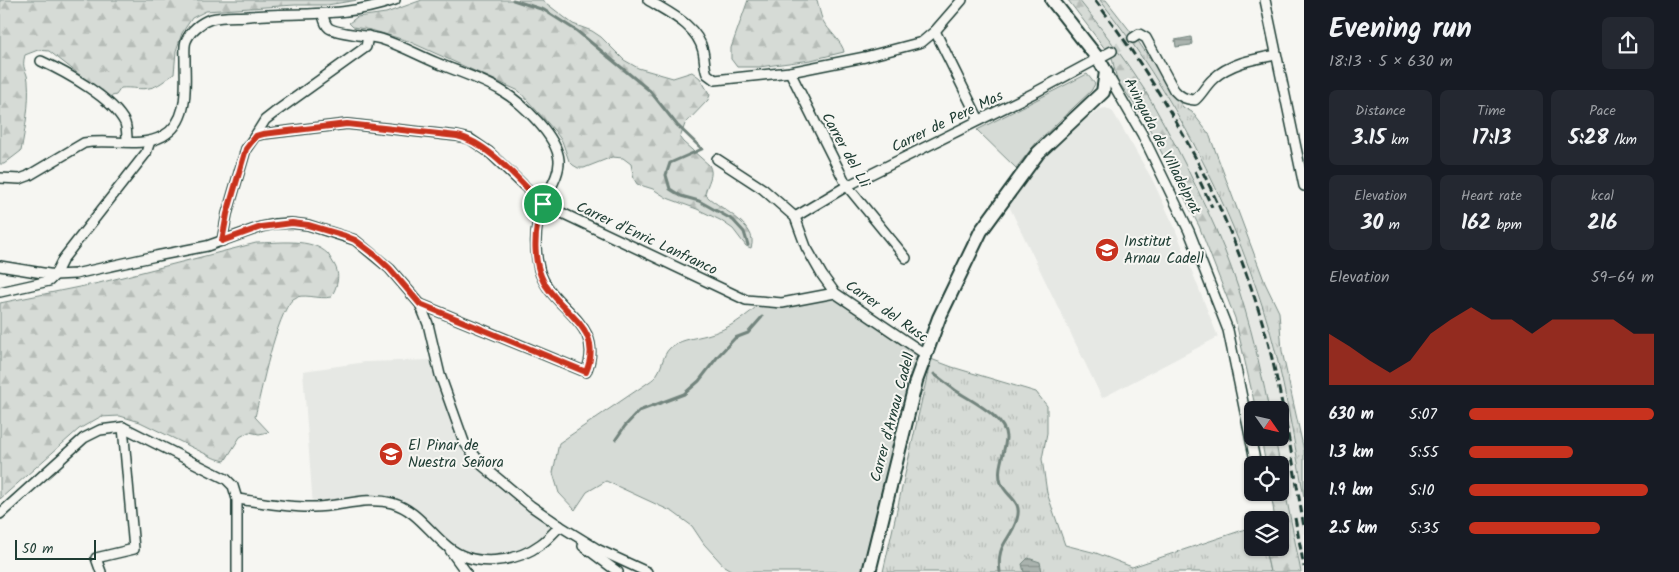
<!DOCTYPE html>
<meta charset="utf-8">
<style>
:root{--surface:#171b24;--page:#242831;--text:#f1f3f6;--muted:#9ea1a6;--accent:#c8321e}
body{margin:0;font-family:Kalam,sans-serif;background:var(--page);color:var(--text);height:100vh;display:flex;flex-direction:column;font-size:19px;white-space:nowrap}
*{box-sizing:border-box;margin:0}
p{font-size:16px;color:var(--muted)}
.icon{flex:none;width:28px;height:28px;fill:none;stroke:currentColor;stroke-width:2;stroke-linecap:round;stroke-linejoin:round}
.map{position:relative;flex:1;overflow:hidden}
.sheet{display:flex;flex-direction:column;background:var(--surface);width:375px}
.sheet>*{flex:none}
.needle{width:32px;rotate:124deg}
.buttons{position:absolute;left:1244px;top:401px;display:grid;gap:10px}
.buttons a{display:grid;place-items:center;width:45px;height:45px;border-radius:8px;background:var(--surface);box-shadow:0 1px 4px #0004;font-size:25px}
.scale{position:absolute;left:15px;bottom:12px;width:81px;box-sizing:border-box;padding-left:5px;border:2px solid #1f3d34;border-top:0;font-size:14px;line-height:18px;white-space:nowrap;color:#1f3d34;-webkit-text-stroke:4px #f6f6f2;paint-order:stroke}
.pin{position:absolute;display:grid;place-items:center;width:42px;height:42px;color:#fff;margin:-21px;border:2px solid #fff;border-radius:50%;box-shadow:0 1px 5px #0007}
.round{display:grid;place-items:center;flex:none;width:52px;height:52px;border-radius:8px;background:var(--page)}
.summary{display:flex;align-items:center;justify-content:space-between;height:85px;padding:0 25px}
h1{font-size:28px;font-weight:700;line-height:38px}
.stats{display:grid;grid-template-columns:repeat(3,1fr);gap:8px;height:85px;padding:5px 25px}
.stats div{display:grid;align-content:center;border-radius:8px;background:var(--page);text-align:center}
.stats b{font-size:21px;font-weight:700}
.stats small{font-size:14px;font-weight:400}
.stats p{font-size:14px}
.chart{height:140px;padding:10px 25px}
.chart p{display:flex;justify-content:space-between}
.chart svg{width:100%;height:90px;margin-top:5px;fill:var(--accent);opacity:.7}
ul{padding:0 25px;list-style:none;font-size:16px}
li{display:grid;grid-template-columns:80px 60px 1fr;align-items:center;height:38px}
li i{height:12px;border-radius:6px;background:var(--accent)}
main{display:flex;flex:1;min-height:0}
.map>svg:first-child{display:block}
.built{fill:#e6e8e4}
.grass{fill:url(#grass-tufts);stroke:#7a8c85}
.forest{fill:url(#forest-firs);stroke:#7a8c85}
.green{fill:#d6dbd6;stroke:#7a8c85}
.water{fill:url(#water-rules);stroke:#72847d}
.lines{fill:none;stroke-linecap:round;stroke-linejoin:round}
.stream{stroke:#72847d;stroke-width:3}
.street-tunnel{stroke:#cbd1cc;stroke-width:9;stroke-dasharray:9 4.5;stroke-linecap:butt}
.street-casing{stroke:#1f3d34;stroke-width:12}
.secondary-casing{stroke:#1f3d34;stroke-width:16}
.street{stroke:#f6f6f2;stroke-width:9}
.secondary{stroke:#f6f6f2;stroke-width:12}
.rail{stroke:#1f3d34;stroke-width:3;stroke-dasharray:8 4;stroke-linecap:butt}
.route-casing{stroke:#fff;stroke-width:10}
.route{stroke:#c8321e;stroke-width:6}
.labels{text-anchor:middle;stroke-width:4;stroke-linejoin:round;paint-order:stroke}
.street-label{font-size:15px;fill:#1f3d34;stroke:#f6f6f2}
.poi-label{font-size:15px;fill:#1f3d34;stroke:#f6f6f2;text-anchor:start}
</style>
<main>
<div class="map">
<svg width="1304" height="572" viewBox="0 0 1304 572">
<defs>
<pattern id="grass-tufts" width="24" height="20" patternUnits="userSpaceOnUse" patternTransform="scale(1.25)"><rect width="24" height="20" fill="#d6dbd6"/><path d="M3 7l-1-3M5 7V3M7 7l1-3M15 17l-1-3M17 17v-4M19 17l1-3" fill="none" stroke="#b7bdb8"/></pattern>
<pattern id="forest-firs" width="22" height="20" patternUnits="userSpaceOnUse" patternTransform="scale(1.25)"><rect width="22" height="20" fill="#d6dbd6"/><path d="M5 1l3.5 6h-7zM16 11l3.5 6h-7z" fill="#b7bdb8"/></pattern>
<pattern id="water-rules" width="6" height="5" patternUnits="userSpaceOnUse" patternTransform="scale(1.25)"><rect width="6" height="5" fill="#aab3ae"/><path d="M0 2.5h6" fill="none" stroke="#8a938e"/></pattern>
</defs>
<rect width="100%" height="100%" fill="#f6f6f2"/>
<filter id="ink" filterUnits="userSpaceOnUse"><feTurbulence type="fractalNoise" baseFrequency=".02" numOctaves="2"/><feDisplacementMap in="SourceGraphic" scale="10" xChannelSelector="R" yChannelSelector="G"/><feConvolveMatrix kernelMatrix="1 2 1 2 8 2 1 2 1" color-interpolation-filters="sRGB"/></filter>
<g filter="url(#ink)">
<g class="built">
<polygon points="1079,0 1100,0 1135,47 1160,85 1208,173 1237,237 1264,311 1279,369 1291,428 1304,497 1304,572 1301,572 1275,438 1280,438 1280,410 1269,410 1261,371 1247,315 1224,250 1203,200 1176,146 1144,91 1112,43"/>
<polygon points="1106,108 1113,112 1152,179 1174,226 1218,337 1102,398 1009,206 1042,160 1085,120 1100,109"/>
<polygon points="430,360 437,360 464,442 554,527 540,545 495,561 466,557 392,502 313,507 303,371 366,362"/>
</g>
<g class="grass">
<path d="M1100,0H1106L1138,41L1183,107L1192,112L1209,134L1265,283L1279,312L1282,351L1304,451V497C1293,435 1283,371 1264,311C1228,199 1173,92 1100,0Z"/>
<polygon points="931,359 952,367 1036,392 1047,406 1047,433 1042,459 1047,493 1065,545 1096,553 1132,567 1252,527 1252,548 1265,548 1270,572 883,572"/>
</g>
<g class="forest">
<path d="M0,0H358L327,5H295L206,11L192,18L182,33L176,51L174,74C166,79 158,87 149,88C142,90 131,87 121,88L116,95L108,97L49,51L38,50L25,55C21,70 27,69 28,81C30,103 25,130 21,151L4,164H0Z"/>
<path d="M422,0H542L573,24L592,31L601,37L624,60L638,68L673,78L692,72L700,78L710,95L708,100L685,124L680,138L683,142L709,165C715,175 707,183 705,194C715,207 760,224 751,248L746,246L733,229L720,220L697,209L667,198L653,189L637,184L634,179L631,164L623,158L612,157L584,168H578L573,165L569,161L562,141L554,130L519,91L408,41L371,30L353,27L349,23L357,17L386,13Z"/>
<path d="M748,0H817C819,7 820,14 823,21C828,30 843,43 844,52L811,60L759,67H737L731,59V48Z"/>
<path d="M1068,0H1079C1102,29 1124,58 1144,89C1159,114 1173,140 1186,166C1199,193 1213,221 1224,249C1245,301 1258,355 1269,410H1256L1235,318L1199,226L1144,118L1117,80L1112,58Z"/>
<path d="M256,243C278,243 311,237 328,254C330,257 332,261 334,264C341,275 337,287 331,297C319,300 302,292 293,299C276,315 261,392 255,417L269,432L259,434L249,432L240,437L225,461L214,458L140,422L120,416L100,417L79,429L0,499V303L99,283Z"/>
<polygon points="1261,438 1275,438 1280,465 1266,465"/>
<polygon points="1280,465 1301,572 1270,572 1265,548 1280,548 1280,520 1275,520 1271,493 1280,492"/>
</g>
<g class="green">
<polygon points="1087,74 1095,84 1091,91 1036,143 1016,168 977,130"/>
<path d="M835,293L925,354L869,572H734L724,566L704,544L692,526L673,512L606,481L587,492L575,510L559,493L553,473L559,443L649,382C652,380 656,377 657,374C664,364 662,352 674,345C684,339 696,338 707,335C727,330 748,316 762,301Z"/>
</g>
<g class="water">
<polygon points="1191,37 1192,43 1191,45 1176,47 1175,40"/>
<polygon points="1028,558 1040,562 1042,572 1024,572 1022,564"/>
</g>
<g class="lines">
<g class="stream">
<polyline points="513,0 544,10 577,31 650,91 677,125 702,149 670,163 666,175 670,189 681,196 699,201 733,220 744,232 748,245"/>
<path d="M934,374C941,379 948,385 955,390C969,400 1007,417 1006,438C1005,453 996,468 1001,483C1006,497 1023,500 1017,519C1010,542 996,543 1000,572"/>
<polyline points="616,439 625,426 639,411 684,394 699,381 719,355 735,338 748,333 762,317"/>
</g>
<polyline class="street-tunnel" points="1112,51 1133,38"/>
<g class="street-casing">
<g id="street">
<path d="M648,0C669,13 697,25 703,51C705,59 704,67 707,74L715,80L790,72L865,57L922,42L935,31L962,0"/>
<polyline points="1265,0 1304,186"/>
<path d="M323,15C324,19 325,25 329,28C335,33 370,36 381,39C400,45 418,55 437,63C459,72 482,79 502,91C522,103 557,136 559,160C560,174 549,190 544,202C535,223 534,247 539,269C550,310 607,322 586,372L420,304"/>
<polyline points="935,31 979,120"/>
<path d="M1133,38L1139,34L1146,38L1174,90C1180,97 1185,99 1195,100C1202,94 1206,85 1213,79C1230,63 1254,59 1276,55"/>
<path d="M41,61C65,72 113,98 125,123C127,129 127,136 127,142"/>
<polyline points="790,72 847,186 906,258"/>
<polyline points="1106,72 1142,134 1189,231 1228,330 1256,465"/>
<polyline points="255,136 265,120 274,113 366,47 368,36"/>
<polyline points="717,159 763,189 795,217 806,247 822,275 835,293 925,354"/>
<path d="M0,178L20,179L28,176L84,143C110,138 139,149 163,136C190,121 185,86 185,60C185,54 184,46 186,41C190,31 201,22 211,19C222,16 237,17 249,16C302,12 343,18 395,0"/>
<polyline points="795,217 847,186 1036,92 1112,51"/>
<polyline points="222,241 227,214 246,149 255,136 263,134 347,124 457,136 470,139 489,152 543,204 746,300 782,303 835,293"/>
<polyline points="0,266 55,275 75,274 156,256 207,246 261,227 275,224 291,223 308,225 355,240 390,269 420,304 428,324 440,375 464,442 483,466 531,506 560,526 599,550 647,572"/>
<polyline points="0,292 49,281 55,275 63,259 146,153 150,141"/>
<path d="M237,499C262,502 288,508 313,507C339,507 367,496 392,503C417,510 429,532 448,547C474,568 515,563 541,544C548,539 554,532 560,526"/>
<polyline points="0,514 84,438 100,430 123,427 226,479 233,486 237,499 237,572"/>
<polyline points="583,546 618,572"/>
<polyline points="450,550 466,572"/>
<polyline points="101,572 96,558 134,549 123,427"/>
</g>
</g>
<g class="secondary-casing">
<polyline id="secondary" points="869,572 916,381 939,318 981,231 1038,153 1103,92 1106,72 1099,60 1052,0"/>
</g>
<use href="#street" class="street"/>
<use href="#secondary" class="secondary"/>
<g class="rail">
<path d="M1095,0C1172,101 1231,212 1266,335C1283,398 1293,463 1304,527"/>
<polyline points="1195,171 1212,207"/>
<polyline points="1295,518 1304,567"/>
</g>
</g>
</g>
<g class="lines" filter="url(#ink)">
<g class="route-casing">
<path id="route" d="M347,124L457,136C488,142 520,182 543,204C533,230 531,267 549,290C570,318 603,332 586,372L420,304L390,269L376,256L355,240L345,236L308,225L292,223L261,227L222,241L227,214L246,149L256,136L263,134Z"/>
</g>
<use href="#route" class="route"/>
</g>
<defs>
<g id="school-disc" transform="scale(1.25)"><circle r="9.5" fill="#c8321e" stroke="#f6f6f2"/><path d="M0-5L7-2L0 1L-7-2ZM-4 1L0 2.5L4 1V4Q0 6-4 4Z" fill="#fff"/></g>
</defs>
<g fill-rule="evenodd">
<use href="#school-disc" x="1107" y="250"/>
<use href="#school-disc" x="391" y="454"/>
</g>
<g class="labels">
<g class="street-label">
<text transform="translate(947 121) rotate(-26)" y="5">Carrer de Pere Mas</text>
<text transform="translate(1163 146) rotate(63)" y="5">Avinguda de Villadelprat</text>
<text transform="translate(846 150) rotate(61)" y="5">Carrer del Lli</text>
<text transform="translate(647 238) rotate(25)" y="5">Carrer d'Enric Lanfranco</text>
<text transform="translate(887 311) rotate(35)" y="5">Carrer del Rusc</text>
<text transform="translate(892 417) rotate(-75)" y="5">Carrer d'Arnau Cadell</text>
</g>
<g class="poi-label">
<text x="1124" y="246">Institut<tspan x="1124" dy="17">Arnau Cadell</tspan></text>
<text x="408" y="450">El Pinar de<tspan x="408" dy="17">Nuestra Señora</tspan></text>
</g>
</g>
</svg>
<div class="buttons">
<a><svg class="needle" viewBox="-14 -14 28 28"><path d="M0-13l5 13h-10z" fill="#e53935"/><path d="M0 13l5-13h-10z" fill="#9ea1a6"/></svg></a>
<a><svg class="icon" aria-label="locate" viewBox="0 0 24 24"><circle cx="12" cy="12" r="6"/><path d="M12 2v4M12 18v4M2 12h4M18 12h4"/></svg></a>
<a><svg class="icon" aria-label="layers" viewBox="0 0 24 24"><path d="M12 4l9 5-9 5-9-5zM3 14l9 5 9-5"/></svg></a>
</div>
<div class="scale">50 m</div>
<div class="pin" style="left:543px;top:204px;background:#1e9e55"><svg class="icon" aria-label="arrive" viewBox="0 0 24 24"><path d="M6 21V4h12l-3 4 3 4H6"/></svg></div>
</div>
<section class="sheet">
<div class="summary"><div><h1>Evening run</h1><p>18:13 · 5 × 630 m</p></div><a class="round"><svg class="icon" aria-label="share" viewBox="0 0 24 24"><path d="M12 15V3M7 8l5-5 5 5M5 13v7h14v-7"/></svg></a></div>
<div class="stats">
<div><p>Distance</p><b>3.15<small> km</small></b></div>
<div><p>Time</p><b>17:13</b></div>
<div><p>Pace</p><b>5:28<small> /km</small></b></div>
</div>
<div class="stats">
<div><p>Elevation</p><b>30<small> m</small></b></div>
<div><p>Heart rate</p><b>162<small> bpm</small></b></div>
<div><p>kcal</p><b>216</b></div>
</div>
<div class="chart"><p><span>Elevation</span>59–64 m</p>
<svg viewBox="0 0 160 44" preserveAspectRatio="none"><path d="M0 44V19L10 25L20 32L30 38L40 32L50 19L60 12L70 6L80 12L90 12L100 19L110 12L120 12L130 12L140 12L150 19L160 19V44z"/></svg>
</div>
<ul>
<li><b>630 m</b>5:07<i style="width:100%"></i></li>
<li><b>1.3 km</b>5:55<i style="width:56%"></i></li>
<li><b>1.9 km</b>5:10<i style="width:97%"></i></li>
<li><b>2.5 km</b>5:35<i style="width:71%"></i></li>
</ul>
</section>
</main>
